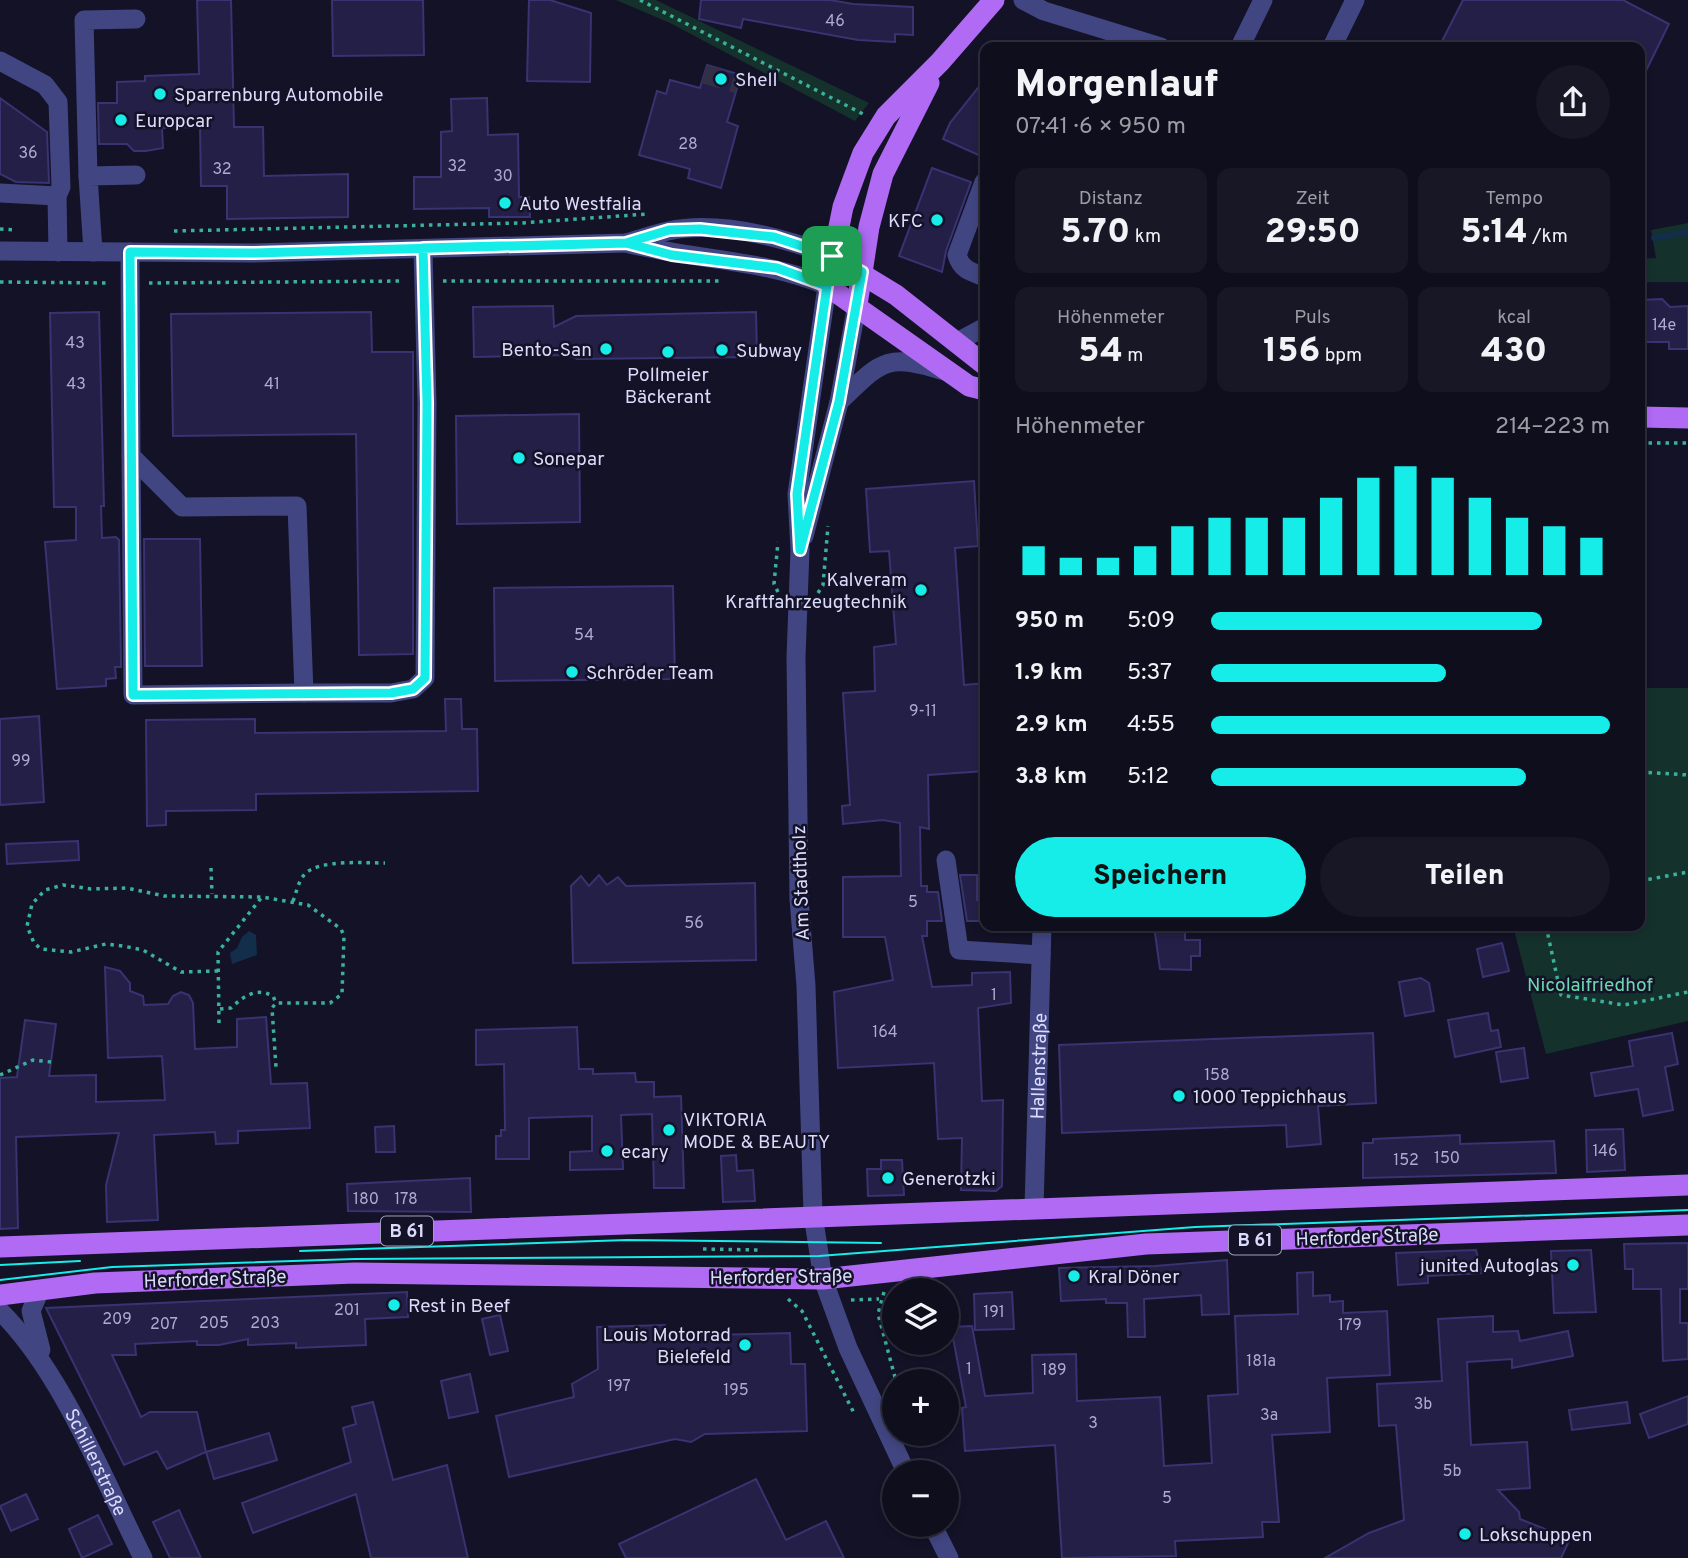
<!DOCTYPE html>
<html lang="de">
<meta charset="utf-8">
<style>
:root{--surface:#0e0e1d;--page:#171726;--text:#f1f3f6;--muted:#9b9ca4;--line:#2e2e3b;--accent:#16ede9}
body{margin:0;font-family:Overpass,sans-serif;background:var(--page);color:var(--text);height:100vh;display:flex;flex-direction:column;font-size:26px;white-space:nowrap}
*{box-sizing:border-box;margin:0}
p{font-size:23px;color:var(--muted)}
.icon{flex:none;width:38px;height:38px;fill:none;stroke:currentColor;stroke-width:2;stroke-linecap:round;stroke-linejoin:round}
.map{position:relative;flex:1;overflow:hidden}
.details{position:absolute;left:980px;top:42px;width:665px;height:889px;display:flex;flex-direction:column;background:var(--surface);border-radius:14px;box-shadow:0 4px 10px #0003,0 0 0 2px var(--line)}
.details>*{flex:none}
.controls{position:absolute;left:882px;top:1278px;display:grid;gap:14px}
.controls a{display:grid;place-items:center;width:77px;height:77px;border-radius:50%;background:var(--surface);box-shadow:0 4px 10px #0003,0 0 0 2px var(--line);font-size:35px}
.pin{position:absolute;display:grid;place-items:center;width:60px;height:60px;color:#fff;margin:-30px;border-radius:14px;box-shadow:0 4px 10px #0006}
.round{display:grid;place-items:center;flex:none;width:74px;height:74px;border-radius:37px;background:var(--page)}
.overview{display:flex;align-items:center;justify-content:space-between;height:119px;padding:0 35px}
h1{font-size:38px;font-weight:800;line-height:52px}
.figures{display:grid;grid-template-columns:repeat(3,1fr);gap:10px;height:119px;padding:7px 35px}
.figures div{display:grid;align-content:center;border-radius:14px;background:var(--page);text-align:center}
.figures b{font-size:35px;font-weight:800}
.figures small{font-size:19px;font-weight:400}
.figures p{font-size:19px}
.chart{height:196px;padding:14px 35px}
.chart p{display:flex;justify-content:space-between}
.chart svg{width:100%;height:126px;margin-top:7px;stroke:var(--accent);stroke-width:6}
.primary-button{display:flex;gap:14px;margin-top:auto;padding:14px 35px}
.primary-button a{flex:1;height:80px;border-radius:42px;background:var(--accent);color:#111;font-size:28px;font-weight:800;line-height:80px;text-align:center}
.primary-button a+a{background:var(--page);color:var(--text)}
ul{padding:0 35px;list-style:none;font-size:23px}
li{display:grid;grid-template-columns:112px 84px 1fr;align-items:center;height:52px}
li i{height:18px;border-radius:9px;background:var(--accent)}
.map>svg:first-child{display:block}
.green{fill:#15312c}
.water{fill:#132e4a}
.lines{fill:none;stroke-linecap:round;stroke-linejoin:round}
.stream{stroke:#132e4a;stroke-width:6}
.building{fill:#231f47;stroke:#383371;stroke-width:2}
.minor-tunnel{stroke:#313047;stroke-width:19;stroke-dasharray:19 10;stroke-linecap:butt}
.path{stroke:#3ab19c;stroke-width:3.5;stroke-dasharray:3.5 5;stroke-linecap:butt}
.minor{stroke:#414682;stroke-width:19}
.major{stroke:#b06af4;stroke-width:21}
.tram{stroke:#16ede9;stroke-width:2}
.route-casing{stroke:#fff;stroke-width:14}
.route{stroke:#16ede9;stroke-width:9}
.poi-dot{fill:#16ede9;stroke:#131227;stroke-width:2.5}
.labels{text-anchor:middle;stroke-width:5;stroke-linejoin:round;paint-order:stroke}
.number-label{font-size:16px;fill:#adaccf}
.shield{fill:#131227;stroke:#9f9fbc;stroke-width:2}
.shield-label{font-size:18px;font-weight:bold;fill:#dbdbfc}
.poi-label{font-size:19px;fill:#dbdbfc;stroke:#131227;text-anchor:start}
.street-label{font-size:19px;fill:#dbdbfc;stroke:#131227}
.park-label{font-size:19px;fill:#6bd8af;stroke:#131227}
</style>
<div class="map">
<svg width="1688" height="1558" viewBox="0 0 1688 1558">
<rect width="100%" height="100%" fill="#131227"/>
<g class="green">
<polygon points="616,0 656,0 869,103 855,121 670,23"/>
<polygon points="1688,223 1688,282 1640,282 1640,259 1656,258 1651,230"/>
<polygon points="1640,688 1688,688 1688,1021 1546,1054 1513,926 1640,926"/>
</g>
<polygon class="water" points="249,931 256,935 257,955 232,964 230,953 237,948 242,937"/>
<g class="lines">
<polyline class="stream" points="1654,238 1688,232"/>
</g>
<g class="building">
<polygon points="197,0 231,0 234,127 263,127 264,176 348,174 348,217 227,219 227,186 201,186 200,127 162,128 163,148 146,151 134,151 127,144 99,144 98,103 117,103 117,82 145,81 145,76 199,74"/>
<polygon points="332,0 423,0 424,55 333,56"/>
<polygon points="529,0 550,0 591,13 590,82 527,81"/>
<polygon points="701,0 830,0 853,4 913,7 913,35 895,34 895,42 858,40 743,19 741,28 699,19"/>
<polygon points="1463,0 1623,0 1669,24 1640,83 1640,47 1439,47"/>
<polygon points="707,65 741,75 727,122 738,126 721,188 688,178 690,169 639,155 657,91 666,94 670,80 700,88"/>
<polygon points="985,79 985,158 943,139 950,123"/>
<polygon points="0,98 47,132 49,183 16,182 0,174"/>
<polygon points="487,98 488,135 518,134 519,197 529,197 530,217 489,217 489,208 414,209 414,177 441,177 441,132 452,131 451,99"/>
<polygon points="932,168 971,182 946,251 942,272 899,256"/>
<polygon points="1662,299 1670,307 1688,306 1688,349 1669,349 1669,342 1640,342 1640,300"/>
<polygon points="553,306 554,327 576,316 756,312 757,357 577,359 568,355 474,357 473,307"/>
<polygon points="99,312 104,506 101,506 102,538 116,537 119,540 121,667 115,667 116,678 106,679 106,686 57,689 45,542 76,540 76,507 54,507 50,313"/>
<polygon points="371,312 372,352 413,352 413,654 359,655 356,434 173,436 171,314"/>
<polygon points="579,414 580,522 457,524 456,416"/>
<polygon points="974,481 978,546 955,548 964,685 985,683 985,771 928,775 929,829 920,827 921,886 927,886 927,892 938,892 942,921 927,921 927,936 922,936 932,987 972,985 972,973 1010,972 1011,1003 978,1008 982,1101 1003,1100 1002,1186 996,1191 961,1190 962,1138 938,1139 934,1063 838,1068 834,992 893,980 885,937 843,937 843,877 901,876 900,823 883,820 843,824 842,806 850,805 843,693 875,691 874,647 896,644 889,551 870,552 866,489"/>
<polygon points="144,539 200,539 202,666 145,666"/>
<polygon points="673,586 675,679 495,681 494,588"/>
<polygon points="445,699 461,699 462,729 477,729 478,791 256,794 256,810 166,811 166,825 147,826 146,720 255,719 255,733 446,731"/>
<polygon points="39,716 44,802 0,805 0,719"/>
<polygon points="78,841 79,860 7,864 6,844"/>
<polygon points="599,875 607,885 618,877 626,886 755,883 756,960 573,963 571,886 581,876 589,886"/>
<polygon points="960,875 977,875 977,900 985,901 985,921 967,921"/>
<polygon points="1154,926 1182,926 1185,928 1185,940 1200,940 1200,956 1191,956 1191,970 1160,969"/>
<polygon points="1502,943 1509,971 1483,977 1477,949"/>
<polygon points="105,967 120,971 130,983 130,991 143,996 144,1005 168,1004 173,996 181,992 189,995 193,1003 195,1049 237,1047 237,1019 266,1017 271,1084 307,1083 310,1128 238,1131 238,1143 216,1144 215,1132 154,1135 158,1220 107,1222 106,1185 119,1133 16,1137 18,1228 0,1229 0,1078 17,1077 25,1020 56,1024 49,1076 96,1075 96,1102 165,1100 162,1056 108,1058"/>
<polygon points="1421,978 1429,983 1434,1011 1405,1016 1399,982"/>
<polygon points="1488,1013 1491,1031 1498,1030 1501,1047 1455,1057 1448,1020"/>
<polygon points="577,1027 579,1069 593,1069 593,1074 635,1073 636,1082 654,1082 654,1097 681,1096 684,1188 654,1188 652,1114 621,1115 623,1169 570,1170 570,1152 592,1151 592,1116 529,1118 529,1159 496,1159 496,1136 501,1136 501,1130 505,1130 504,1064 476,1065 476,1030"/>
<polygon points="1373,1033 1376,1103 1318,1106 1321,1144 1287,1147 1286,1125 1062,1133 1059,1045"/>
<polygon points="1672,1033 1678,1064 1665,1067 1673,1110 1643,1116 1638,1089 1595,1096 1591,1073 1633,1066 1629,1041"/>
<polygon points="1524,1048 1528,1078 1501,1082 1496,1052"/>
<polygon points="394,1126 395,1152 376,1152 375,1127"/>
<polygon points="1623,1129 1625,1170 1587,1172 1586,1130"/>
<polygon points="1460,1135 1460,1144 1554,1141 1556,1173 1363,1178 1363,1143 1373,1143 1373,1139"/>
<polygon points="736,1155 737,1171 753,1170 755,1201 723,1202 721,1156"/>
<polygon points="881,1160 902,1160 904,1195 868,1196 867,1169 881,1169"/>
<polygon points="470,1178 471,1212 348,1211 347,1184"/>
<polygon points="1688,1243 1688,1289 1680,1289 1680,1323 1688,1323 1688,1359 1663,1361 1661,1289 1633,1289 1633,1269 1625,1269 1624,1244"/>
<polygon points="1476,1250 1482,1273 1428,1276 1428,1283 1398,1285 1396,1253"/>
<polygon points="1591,1250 1596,1312 1554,1313 1551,1251"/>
<polygon points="1227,1260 1229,1314 1202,1315 1201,1295 1144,1299 1145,1337 1128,1337 1127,1303 1106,1303 1106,1299 1061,1301 1059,1268 1155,1266"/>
<polygon points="1313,1272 1313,1296 1330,1295 1330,1302 1343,1301 1343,1313 1387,1311 1390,1375 1327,1378 1330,1432 1272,1435 1279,1522 1262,1522 1263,1537 1175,1541 1176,1556 1062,1558 1055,1445 965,1451 962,1408 966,1407 951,1327 972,1326 985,1396 1033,1393 1032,1355 1076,1354 1077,1401 1160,1397 1164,1466 1212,1463 1208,1396 1238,1394 1235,1316 1298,1314 1297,1273"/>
<polygon points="407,1292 408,1317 365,1319 366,1345 296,1348 296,1343 248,1345 248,1339 219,1345 197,1345 197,1341 135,1344 136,1355 112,1355 141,1417 150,1412 197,1412 206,1452 167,1469 157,1451 124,1465 46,1308"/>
<polygon points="1012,1292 1014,1329 975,1330 974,1294"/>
<polygon points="500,1315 508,1351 490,1355 482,1319"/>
<polygon points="1493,1316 1493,1332 1518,1331 1520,1341 1568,1331 1573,1356 1512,1368 1512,1359 1467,1362 1471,1445 1527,1442 1530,1488 1498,1490 1519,1512 1520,1519 1570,1539 1561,1558 1325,1558 1369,1533 1404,1520 1396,1425 1379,1426 1377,1384 1442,1381 1438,1319"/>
<polygon points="665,1325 666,1336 790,1333 791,1364 805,1364 807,1431 705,1434 691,1442 675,1439 509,1477 496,1416 574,1397 572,1384 598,1369 597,1327"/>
<polygon points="470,1374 478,1412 449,1418 441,1381"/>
<polygon points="1688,1396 1688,1424 1649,1438 1640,1414"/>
<polygon points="373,1402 393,1480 447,1465 468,1558 371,1558 356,1494 253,1533 242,1503 351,1462 343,1428 356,1424 352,1407"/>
<polygon points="1627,1402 1630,1423 1572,1430 1569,1410"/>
<polygon points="269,1433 277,1460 214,1479 206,1452"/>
<polygon points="756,1479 786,1540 826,1521 844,1558 626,1558 619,1544"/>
<polygon points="26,1494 38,1519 11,1531 0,1506"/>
<polygon points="179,1510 201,1558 170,1558 153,1522"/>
<polygon points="98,1515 112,1544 82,1558 69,1529"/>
</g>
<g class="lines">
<polyline class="minor-tunnel" points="704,74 738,84"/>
<g class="path">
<polyline points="640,0 865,115"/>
<polyline points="0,229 15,230"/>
<polyline points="174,231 521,223 648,214"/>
<polyline points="443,281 719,281"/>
<polyline points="0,282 110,283"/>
<polyline points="149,283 404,281"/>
<polyline points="1640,443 1688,443"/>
<polyline points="778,592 774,584 778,542"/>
<polyline points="818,593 823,585 828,526"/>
<polyline points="1640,772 1688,775"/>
<polyline points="211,868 212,894"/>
<polyline points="1640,881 1688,872"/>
<path d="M293,901C296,894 298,882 304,875C317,859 365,863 385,863"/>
<polyline points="1546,926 1561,995 1624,1005 1688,992"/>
<polyline points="218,971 181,972 143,950 123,946 106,944 71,952 41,949 34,943 27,926 32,904 45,890 63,885 91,889 127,888 164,896 262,897 308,905 341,929 344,936 342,994 330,1003 276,1003 272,1008 276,1067"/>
<path d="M220,1009L231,1008C244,996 256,987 273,996L276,1003"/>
<polyline points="219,1023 218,952 262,897"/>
<polyline points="0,1075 33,1060 51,1062"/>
<polyline points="703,1249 759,1250"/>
<polyline points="884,1292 878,1314 896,1381"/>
<polyline points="788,1299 802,1311 855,1415"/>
<polyline points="851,1300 879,1299"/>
</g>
<g class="minor">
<polyline points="1023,0 1044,11 1161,47"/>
<polyline points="1240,47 1263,0"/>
<polyline points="1332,47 1355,0"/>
<polyline points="0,61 45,85 58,102 61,187 57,196 0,193"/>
<polyline points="88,176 84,20 136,19"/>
<path d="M984,182L957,255C961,270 972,272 985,277"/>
<polyline points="57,196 58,252"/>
<path d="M626,243C693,260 763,259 827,286L797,494L800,550L796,657L799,899L806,986L813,1215L823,1279L848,1348L906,1472"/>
<path d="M0,251L252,253L626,243C640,239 654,234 668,231C719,220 784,238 832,256"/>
<polyline points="93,252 88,176 136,175"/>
<polyline points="130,252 131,456 182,507 297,506 304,693 391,693 413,689 425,678 427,403 423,249"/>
<polyline points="957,342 985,327"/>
<path d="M839,402C881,362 885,352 944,371"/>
<polyline points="131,456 133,695 304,693"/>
<polyline points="804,536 839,402 857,305"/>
<polyline points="946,860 959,950 1041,955"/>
<path id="s1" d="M1034,1208L1042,926"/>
<polyline points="40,1290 31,1311 41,1350"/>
<path id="s2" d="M0,1311C62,1372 104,1480 143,1558"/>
<polyline points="932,1524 949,1558"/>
</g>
<g class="major">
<polyline points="832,256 896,295 985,365"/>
<polyline points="857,305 869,227 883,174 929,83"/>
<polyline points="985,390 969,386 827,286 843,207 863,153 886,116 940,62 994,0"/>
<polyline points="1640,417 1688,418"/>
<polyline points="0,1247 1688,1185"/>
<polyline points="0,1295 95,1283 355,1273 823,1279 1146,1244 1688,1225"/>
</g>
<g class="tram">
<polyline points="300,1251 627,1240 881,1243"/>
<polyline points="0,1265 80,1261"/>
<polyline points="0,1280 112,1267 355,1259 819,1256 1195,1227 1688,1210"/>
</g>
</g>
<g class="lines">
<g class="route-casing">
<polyline id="route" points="832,256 774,237 700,229 669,230 626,243 252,253 130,252 133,695 391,693 413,689 425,678 427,403 423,248 626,243 672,255 777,268 827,286 797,494 800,550 839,402 862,272 832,256"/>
</g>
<use href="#route" class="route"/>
</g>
<g class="poi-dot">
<circle cx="721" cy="79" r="7"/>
<circle cx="160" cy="94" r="7"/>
<circle cx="121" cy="120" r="7"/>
<circle cx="505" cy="203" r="7"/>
<circle cx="937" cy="220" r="7"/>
<circle cx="606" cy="349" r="7"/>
<circle cx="722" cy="350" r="7"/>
<circle cx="668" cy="352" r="7"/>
<circle cx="519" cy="458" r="7"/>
<circle cx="921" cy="590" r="7"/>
<circle cx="572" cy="672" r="7"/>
<circle cx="1179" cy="1096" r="7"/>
<circle cx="669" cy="1130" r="7"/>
<circle cx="607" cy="1151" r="7"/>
<circle cx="888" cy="1178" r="7"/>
<circle cx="1573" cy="1265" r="7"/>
<circle cx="1074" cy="1276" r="7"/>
<circle cx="394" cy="1305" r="7"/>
<circle cx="745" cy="1345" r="7"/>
<circle cx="1465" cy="1534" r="7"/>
</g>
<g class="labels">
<g class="number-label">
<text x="835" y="26">46</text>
<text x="688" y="149">28</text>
<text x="28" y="158">36</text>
<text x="457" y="171">32</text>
<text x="222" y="174">32</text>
<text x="503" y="181">30</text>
<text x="1664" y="330">14e</text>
<text x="75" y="348">43</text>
<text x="76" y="389">43</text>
<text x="272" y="389">41</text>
<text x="584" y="640">54</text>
<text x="923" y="716">9-11</text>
<text x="21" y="766">99</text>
<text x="913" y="907">5</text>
<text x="694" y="928">56</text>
<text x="994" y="1000">1</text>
<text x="885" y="1037">164</text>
<text x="1217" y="1080">158</text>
<text x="1605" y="1156">146</text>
<text x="1447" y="1163">150</text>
<text x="1406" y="1165">152</text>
<text x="366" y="1204">180</text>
<text x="406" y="1204">178</text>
<text x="347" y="1315">201</text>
<text x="994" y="1317">191</text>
<text x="117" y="1324">209</text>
<text x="214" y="1328">205</text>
<text x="265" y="1328">203</text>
<text x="164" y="1329">207</text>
<text x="1350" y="1330">179</text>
<text x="1261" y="1366">181a</text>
<text x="969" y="1374">1</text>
<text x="1054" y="1375">189</text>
<text x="619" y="1391">197</text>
<text x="736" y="1395">195</text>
<text x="1423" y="1409">3b</text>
<text x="1269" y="1420">3a</text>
<text x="1093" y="1428">3</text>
<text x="1452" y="1476">5b</text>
<text x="1167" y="1503">5</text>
</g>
<g class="shield">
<rect x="381" y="1216.5" width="52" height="29" rx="5"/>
<rect x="1229" y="1225.5" width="52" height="29" rx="5"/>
</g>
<g class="shield-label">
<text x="407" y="1237">B 61</text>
<text x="1255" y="1246">B 61</text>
</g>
<g class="poi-label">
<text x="735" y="86">Shell</text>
<text x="174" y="101">Sparrenburg Automobile</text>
<text x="135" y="127">Europcar</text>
<text x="519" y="210">Auto Westfalia</text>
<text x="923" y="227" text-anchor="end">KFC</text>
<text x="592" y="356" text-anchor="end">Bento-San</text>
<text x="736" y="357">Subway</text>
<text x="668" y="381" text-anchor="middle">Pollmeier<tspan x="668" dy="22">Bäckerant</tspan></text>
<text x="533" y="465">Sonepar</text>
<text x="907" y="586" text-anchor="end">Kalveram<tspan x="907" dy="22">Kraftfahrzeugtechnik</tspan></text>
<text x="586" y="679">Schröder Team</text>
<text x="1193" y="1103">1000 Teppichhaus</text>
<text x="683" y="1126">VIKTORIA<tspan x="683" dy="22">MODE &amp; BEAUTY</tspan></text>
<text x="621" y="1158">ecary</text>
<text x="902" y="1185">Generotzki</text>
<text x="1559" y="1272" text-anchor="end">junited Autoglas</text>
<text x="1088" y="1283">Kral Döner</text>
<text x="408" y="1312">Rest in Beef</text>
<text x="731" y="1341" text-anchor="end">Louis Motorrad<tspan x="731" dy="22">Bielefeld</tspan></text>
<text x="1479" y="1541">Lokschuppen</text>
</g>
<g class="street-label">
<text transform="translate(800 883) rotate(-92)" y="7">Am Stadtholz</text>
<text dy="7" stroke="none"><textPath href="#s1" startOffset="142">Hallenstraße</textPath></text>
<text transform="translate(1367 1236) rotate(-2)" y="7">Herforder Straße</text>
<text transform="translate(781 1276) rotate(-1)" y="7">Herforder Straße</text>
<text transform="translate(215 1278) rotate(-2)" y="7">Herforder Straße</text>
<text dy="7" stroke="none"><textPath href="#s2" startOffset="180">Schillerstraße</textPath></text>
</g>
<g class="park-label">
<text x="1590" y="991">Nicolaifriedhof</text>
</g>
</g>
</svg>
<div class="controls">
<a><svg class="icon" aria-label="layers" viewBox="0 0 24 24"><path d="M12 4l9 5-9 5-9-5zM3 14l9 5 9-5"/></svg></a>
<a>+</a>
<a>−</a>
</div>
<div class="pin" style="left:832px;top:256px;background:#1e9e55"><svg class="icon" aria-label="arrive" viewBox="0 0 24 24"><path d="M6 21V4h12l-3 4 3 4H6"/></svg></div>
<section class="details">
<div class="overview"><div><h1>Morgenlauf</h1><p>07:41 · 6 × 950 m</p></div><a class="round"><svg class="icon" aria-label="share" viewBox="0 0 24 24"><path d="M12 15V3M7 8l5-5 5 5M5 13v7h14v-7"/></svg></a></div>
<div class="figures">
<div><p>Distanz</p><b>5.70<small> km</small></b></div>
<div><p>Zeit</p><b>29:50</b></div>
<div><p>Tempo</p><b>5:14<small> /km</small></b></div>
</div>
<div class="figures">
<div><p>Höhenmeter</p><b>54<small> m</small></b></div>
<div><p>Puls</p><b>156<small> bpm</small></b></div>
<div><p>kcal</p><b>430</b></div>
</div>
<div class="chart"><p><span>Höhenmeter</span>214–223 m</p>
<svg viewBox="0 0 160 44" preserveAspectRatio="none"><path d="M5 44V34M15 44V38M25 44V38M35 44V34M45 44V27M55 44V24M65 44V24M75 44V24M85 44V17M95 44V10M105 44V6M115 44V10M125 44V17M135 44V24M145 44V27M155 44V31"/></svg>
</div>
<ul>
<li><b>950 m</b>5:09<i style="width:83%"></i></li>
<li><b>1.9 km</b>5:37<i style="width:59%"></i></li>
<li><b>2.9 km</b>4:55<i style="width:100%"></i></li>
<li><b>3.8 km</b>5:12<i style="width:79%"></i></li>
</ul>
<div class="primary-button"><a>Speichern</a><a>Teilen</a></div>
</section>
</div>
